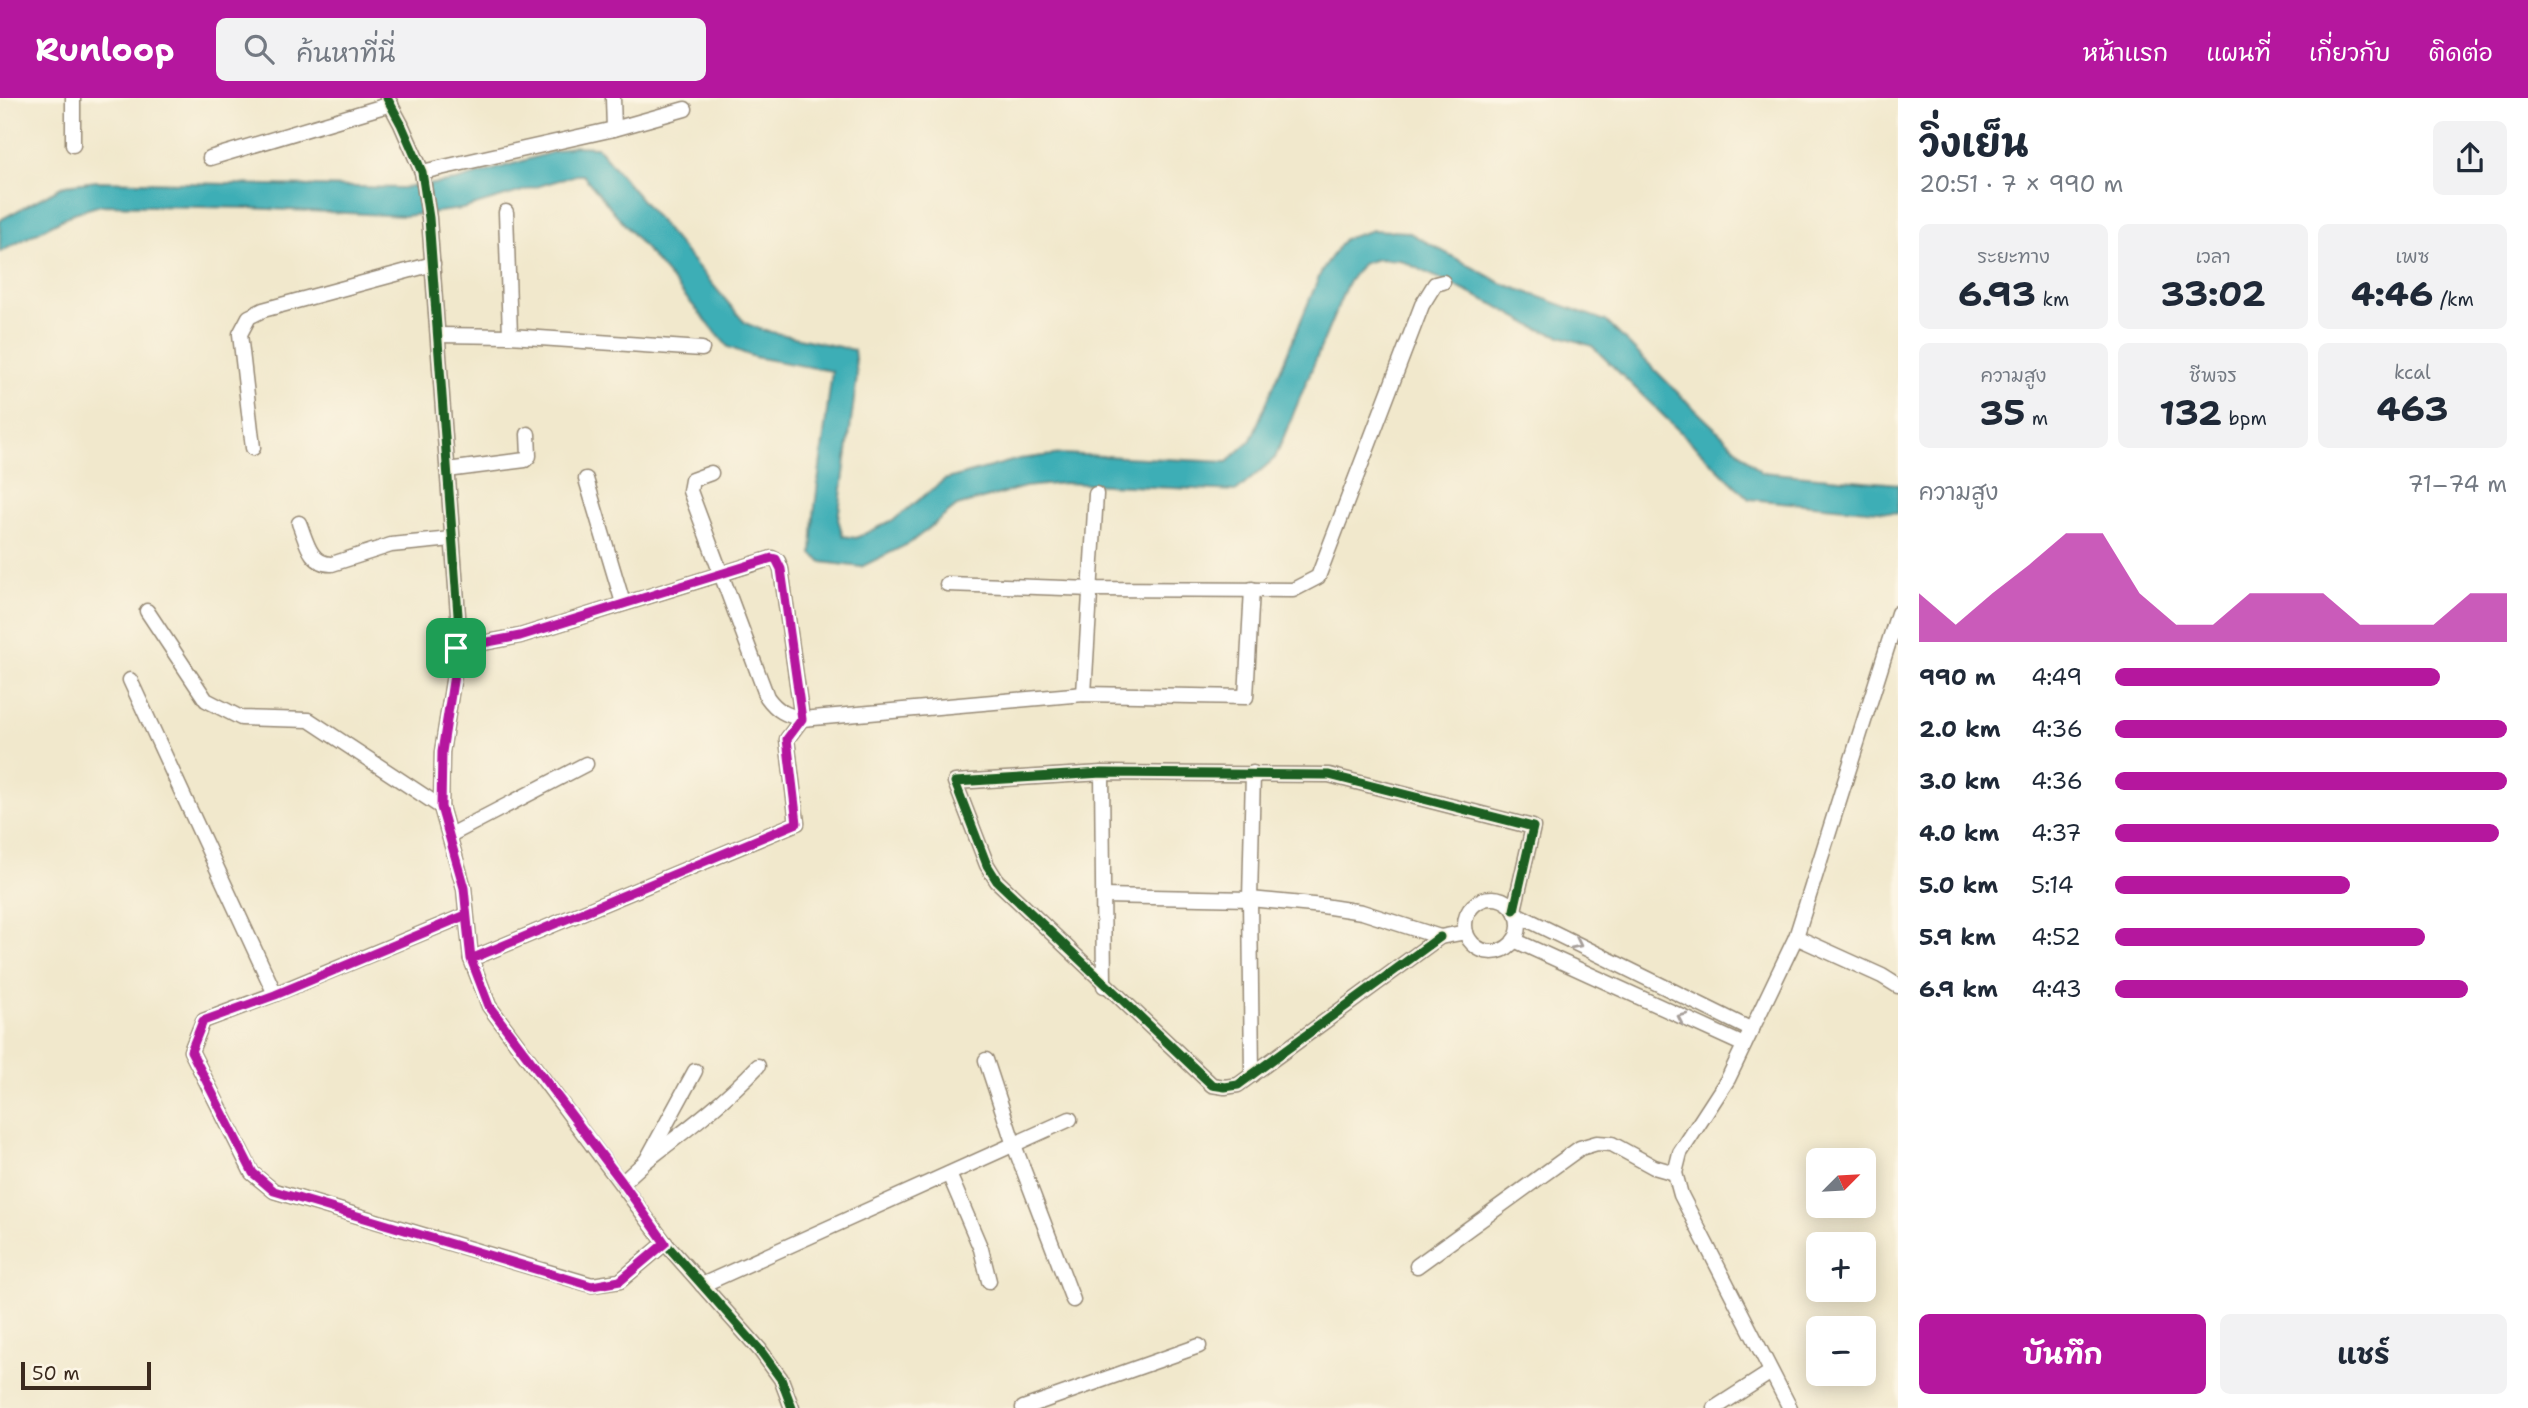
<!DOCTYPE html>
<html lang="th">
<meta charset="utf-8">
<style>
:root{--surface:#fff;--page:#f2f2f3;--text:#1f2937;--muted:#747a83;--accent:#b5179e}
body{margin:0;font-family:"Shantell Sans","Playpen Sans Thai",sans-serif;background:var(--page);color:var(--text);height:100vh;display:flex;flex-direction:column;font-size:26px;white-space:nowrap}
*{box-sizing:border-box;margin:0}
p{font-size:23px;color:var(--muted)}
.icon{flex:none;width:38px;height:38px;fill:none;stroke:currentColor;stroke-width:2;stroke-linecap:round;stroke-linejoin:round}
.map{position:relative;flex:1;overflow:hidden}
.sheet{display:flex;flex-direction:column;background:var(--surface);width:630px}
.sheet>*{flex:none}
.needle{width:46px;rotate:66deg}
.fabs{position:absolute;left:1806px;top:1050px;display:grid;gap:14px}
.fabs a{display:grid;place-items:center;width:70px;height:70px;border-radius:10px;background:var(--surface);box-shadow:0 4px 18px #0003;font-size:35px}
.scale{position:absolute;left:21px;bottom:18px;width:130px;box-sizing:border-box;padding-left:7px;border:4px solid #3b2a1e;border-top:0;font-size:19px;line-height:24px;white-space:nowrap;color:#3b2a1e;-webkit-text-stroke:5px #fcf5e5;paint-order:stroke}
.pin{position:absolute;display:grid;place-items:center;width:60px;height:60px;color:#fff;margin:-30px;border-radius:14px;box-shadow:0 4px 10px #0006}
.round{display:grid;place-items:center;flex:none;width:74px;height:74px;border-radius:10px;background:var(--page)}
.overview{display:flex;align-items:center;justify-content:space-between;height:119px;padding:0 21px}
h1{font-size:38px;font-weight:700;line-height:52px}
.figures{display:grid;grid-template-columns:repeat(3,1fr);gap:10px;height:119px;padding:7px 21px}
.figures div{display:grid;align-content:center;border-radius:10px;background:var(--page);text-align:center}
.figures b{font-size:35px;font-weight:700}
.figures small{font-size:19px;font-weight:400}
.figures p{font-size:19px}
.chart{height:196px;padding:14px 21px}
.chart p{display:flex;justify-content:space-between}
.chart svg{width:100%;height:126px;margin-top:7px;fill:var(--accent);opacity:.7}
.action{display:flex;gap:14px;margin-top:auto;padding:14px 21px}
.action a{flex:1;height:80px;border-radius:10px;background:var(--accent);color:#fff;font-size:28px;font-weight:700;line-height:80px;text-align:center}
.action a+a{background:var(--page);color:var(--text)}
ul{padding:0 21px;list-style:none;font-size:23px}
li{display:grid;grid-template-columns:112px 84px 1fr;align-items:center;height:52px}
li i{height:18px;border-radius:9px;background:var(--accent)}
header{display:flex;align-items:center;gap:42px;box-sizing:border-box;height:98px;padding:0 35px;background:var(--accent);color:#fff}
header strong{font-size:33px}
nav{display:flex;gap:38px;margin-inline-start:auto;font-size:24px}
.search{width:490px;height:63px;background:var(--page);display:flex;align-items:center;gap:18px;box-sizing:border-box;padding:0 24px;border-radius:10px;color:var(--muted);font-size:26px}
main{display:flex;flex:1;min-height:0}
.map>svg:first-child{display:block}
.water{fill:#3daeb6;stroke:#3c6c6a;stroke-width:2}
.lines{fill:none;stroke-linecap:round;stroke-linejoin:round}
.minor-casing{stroke:#968975;stroke-width:17}
.minor{stroke:#fff;stroke-width:14}
.cycleway-casing{stroke:#fcf5e5;stroke-width:13}
.cycleway{stroke:#1b5e20;stroke-width:9}
.oneway{stroke:#a79f9a}
.route-casing{stroke:#fff;stroke-width:14}
.route{stroke:#b5179e;stroke-width:9}
</style>
<header>
<strong>Runloop</strong>
<div class="search"><svg class="icon" aria-label="search" viewBox="0 0 24 24"><circle cx="10" cy="10" r="6"/><path d="M15 15l6 6"/></svg>ค้นหาที่นี่</div>
<nav><a>หน้าแรก</a><a>แผนที่</a><a>เกี่ยวกับ</a><a>ติดต่อ</a></nav>
</header>
<main>
<div class="map">
<svg width="1898" height="1310" viewBox="0 0 1898 1310">
<rect width="100%" height="100%" fill="#fcf5e5"/>
<filter id="ink" filterUnits="userSpaceOnUse"><feTurbulence type="fractalNoise" baseFrequency=".0143" numOctaves="2"/><feDisplacementMap in="SourceGraphic" scale="14" xChannelSelector="R" yChannelSelector="G"/><feConvolveMatrix kernelMatrix="1 2 1 2 8 2 1 2 1" color-interpolation-filters="sRGB"/></filter>
<filter id="wash" filterUnits="userSpaceOnUse"><feTurbulence type="fractalNoise" baseFrequency=".00686" numOctaves="4" result="noise"/><feDisplacementMap in="SourceGraphic" scale="28" xChannelSelector="R" yChannelSelector="G"/><feGaussianBlur stdDeviation="1.57" result="paint"/><feColorMatrix in="noise" values="0 0 0 0 0 0 0 0 0 0 0 0 0 0 0 0 0 1.4 0 .05"/><feComposite in="paint" operator="in"/></filter>
<g filter="url(#wash)">
<rect width="100%" height="100%" fill="#f1e8cc"/>
<polygon class="water" points="573,48 597,49 745,225 762,232 854,252 857,279 838,421 843,438 856,440 895,421 944,382 1019,361 1062,356 1227,364 1251,342 1322,172 1344,141 1373,132 1408,134 1501,185 1606,223 1682,299 1761,374 1898,386 1898,415 1749,401 1592,248 1536,230 1493,206 1400,162 1377,161 1362,166 1347,186 1275,360 1237,393 1064,385 1025,389 957,408 910,445 861,469 822,464 812,456 814,417 832,273 754,259 728,249 583,77 576,77 462,111 404,118 250,110 101,107 74,115 0,154 0,122 65,87 97,83 402,90 456,83"/>
</g>
<g filter="url(#ink)">
<g class="lines">
<g class="minor-casing">
<g id="minor">
<polyline points="73,0 73,47"/>
<polyline points="387,0 401,26 422,74 429,120 458,517 454,577 442,654 441,709 464,790 471,861 489,908 665,1145 760,1252 781,1281 792,1310"/>
<polyline points="613,0 614,31"/>
<polyline points="210,60 391,6"/>
<polyline points="422,74 614,31 685,11"/>
<polyline points="506,114 510,238"/>
<polyline points="438,237 510,238 702,251"/>
<polyline points="253,350 240,236 249,219 263,212 433,166"/>
<polyline points="447,372 525,362 529,358 528,336"/>
<polyline points="586,381 623,505"/>
<path d="M299,425C306,442 310,467 332,466L391,447L452,441"/>
<polyline points="947,486 1092,491 1293,492 1318,479 1422,207 1435,186 1443,184"/>
<polyline points="147,513 206,602 241,620 309,622 441,709"/>
<path d="M456,550L520,538L772,460L778,463L781,471L802,621C786,617 777,613 767,599L690,393L692,382L711,375"/>
<polyline points="130,582 275,896"/>
<polyline points="1084,596 1096,396"/>
<polyline points="1102,675 1104,888"/>
<polyline points="450,737 586,666"/>
<polyline points="1103,798 1250,801 1323,808 1362,814 1440,839 1466,834"/>
<circle cx="1492" cy="827" r="27"/>
<polyline points="1516,816 1752,932"/>
<polyline points="466,817 275,896 203,923 191,953 252,1075 274,1093 592,1187 620,1183 665,1145"/>
<polyline points="1440,839 1238,987 1225,989 1212,987 997,783 987,767 955,684 1102,675 1329,677 1533,729 1514,812"/>
<polyline points="1796,839 1882,878 1898,888"/>
<polyline points="1514,842 1744,947"/>
<polyline points="471,861 797,725 787,641 802,621 1084,596 1246,599 1252,491"/>
<polyline points="986,962 1014,1047 1073,1202"/>
<polyline points="1252,977 1250,801 1253,675"/>
<path d="M646,1063C685,1033 724,1004 758,968"/>
<polyline points="949,1076 981,1151 989,1183"/>
<polyline points="622,1085 646,1063 695,973"/>
<polyline points="1417,1168 1580,1050 1597,1045 1612,1046 1654,1069 1675,1075"/>
<polyline points="702,1187 1070,1021"/>
<polyline points="1023,1310 1199,1248"/>
<polyline points="1715,1310 1771,1274"/>
<polyline points="1790,1310 1681,1097 1675,1075 1680,1055 1728,981 1796,839 1898,515"/>
</g>
</g>
<use href="#minor" class="minor"/>
<g class="cycleway-casing">
<g id="cycleway">
<polyline points="387,0 401,26 422,74 429,120 458,517 454,577 442,654 441,709 464,790 471,861 489,908 665,1145 760,1252 781,1281 792,1310"/>
<polyline points="1440,839 1238,987 1225,989 1212,987 997,783 987,767 955,684 1102,675 1329,677 1533,729 1514,812"/>
</g>
</g>
<use href="#cycleway" class="cycleway"/>
</g>
<defs><path id="oneway-chevron" d="M-2-3.5L2.5 0L-2 3.5" fill="none" stroke-width="1.6" stroke-linecap="round" stroke-linejoin="round" transform="scale(1.75)"/></defs>
<g class="oneway">
<use href="#oneway-chevron" transform="translate(1577 846) rotate(26)"/>
<use href="#oneway-chevron" transform="translate(1682 920) rotate(-155)"/>
</g>
</g>
<g class="lines" filter="url(#ink)">
<g class="route-casing">
<polyline id="route" points="456,550 454,577 442,654 441,709 464,790 471,861 489,908 622,1084 665,1145 620,1183 592,1188 274,1093 253,1075 191,953 203,923 275,897 466,817 471,861 797,725 787,641 802,621 781,471 776,461 772,460 520,538 456,550"/>
</g>
<use href="#route" class="route"/>
</g>
</svg>
<div class="fabs">
<a><svg class="needle" viewBox="-14 -14 28 28"><path d="M0-13l5 13h-10z" fill="#e53935"/><path d="M0 13l5-13h-10z" fill="#747a83"/></svg></a>
<a>+</a>
<a>−</a>
</div>
<div class="scale">50 m</div>
<div class="pin" style="left:456px;top:550px;background:#1e9e55"><svg class="icon" aria-label="arrive" viewBox="0 0 24 24"><path d="M6 21V4h12l-3 4 3 4H6"/></svg></div>
</div>
<section class="sheet">
<div class="overview"><div><h1>วิ่งเย็น</h1><p>20:51 · 7 × 990 m</p></div><a class="round"><svg class="icon" aria-label="share" viewBox="0 0 24 24"><path d="M12 15V3M7 8l5-5 5 5M5 13v7h14v-7"/></svg></a></div>
<div class="figures">
<div><p>ระยะทาง</p><b>6.93<small> km</small></b></div>
<div><p>เวลา</p><b>33:02</b></div>
<div><p>เพซ</p><b>4:46<small> /km</small></b></div>
</div>
<div class="figures">
<div><p>ความสูง</p><b>35<small> m</small></b></div>
<div><p>ชีพจร</p><b>132<small> bpm</small></b></div>
<div><p>kcal</p><b>463</b></div>
</div>
<div class="chart"><p><span>ความสูง</span>71–74 m</p>
<svg viewBox="0 0 160 44" preserveAspectRatio="none"><path d="M0 44V27L10 38L20 27L30 17L40 6L50 6L60 27L70 38L80 38L90 27L100 27L110 27L120 38L130 38L140 38L150 27L160 27V44z"/></svg>
</div>
<ul>
<li><b>990 m</b>4:49<i style="width:83%"></i></li>
<li><b>2.0 km</b>4:36<i style="width:100%"></i></li>
<li><b>3.0 km</b>4:36<i style="width:100%"></i></li>
<li><b>4.0 km</b>4:37<i style="width:98%"></i></li>
<li><b>5.0 km</b>5:14<i style="width:60%"></i></li>
<li><b>5.9 km</b>4:52<i style="width:79%"></i></li>
<li><b>6.9 km</b>4:43<i style="width:90%"></i></li>
</ul>
<div class="action"><a>บันทึก</a><a>แชร์</a></div>
</section>
</main>
